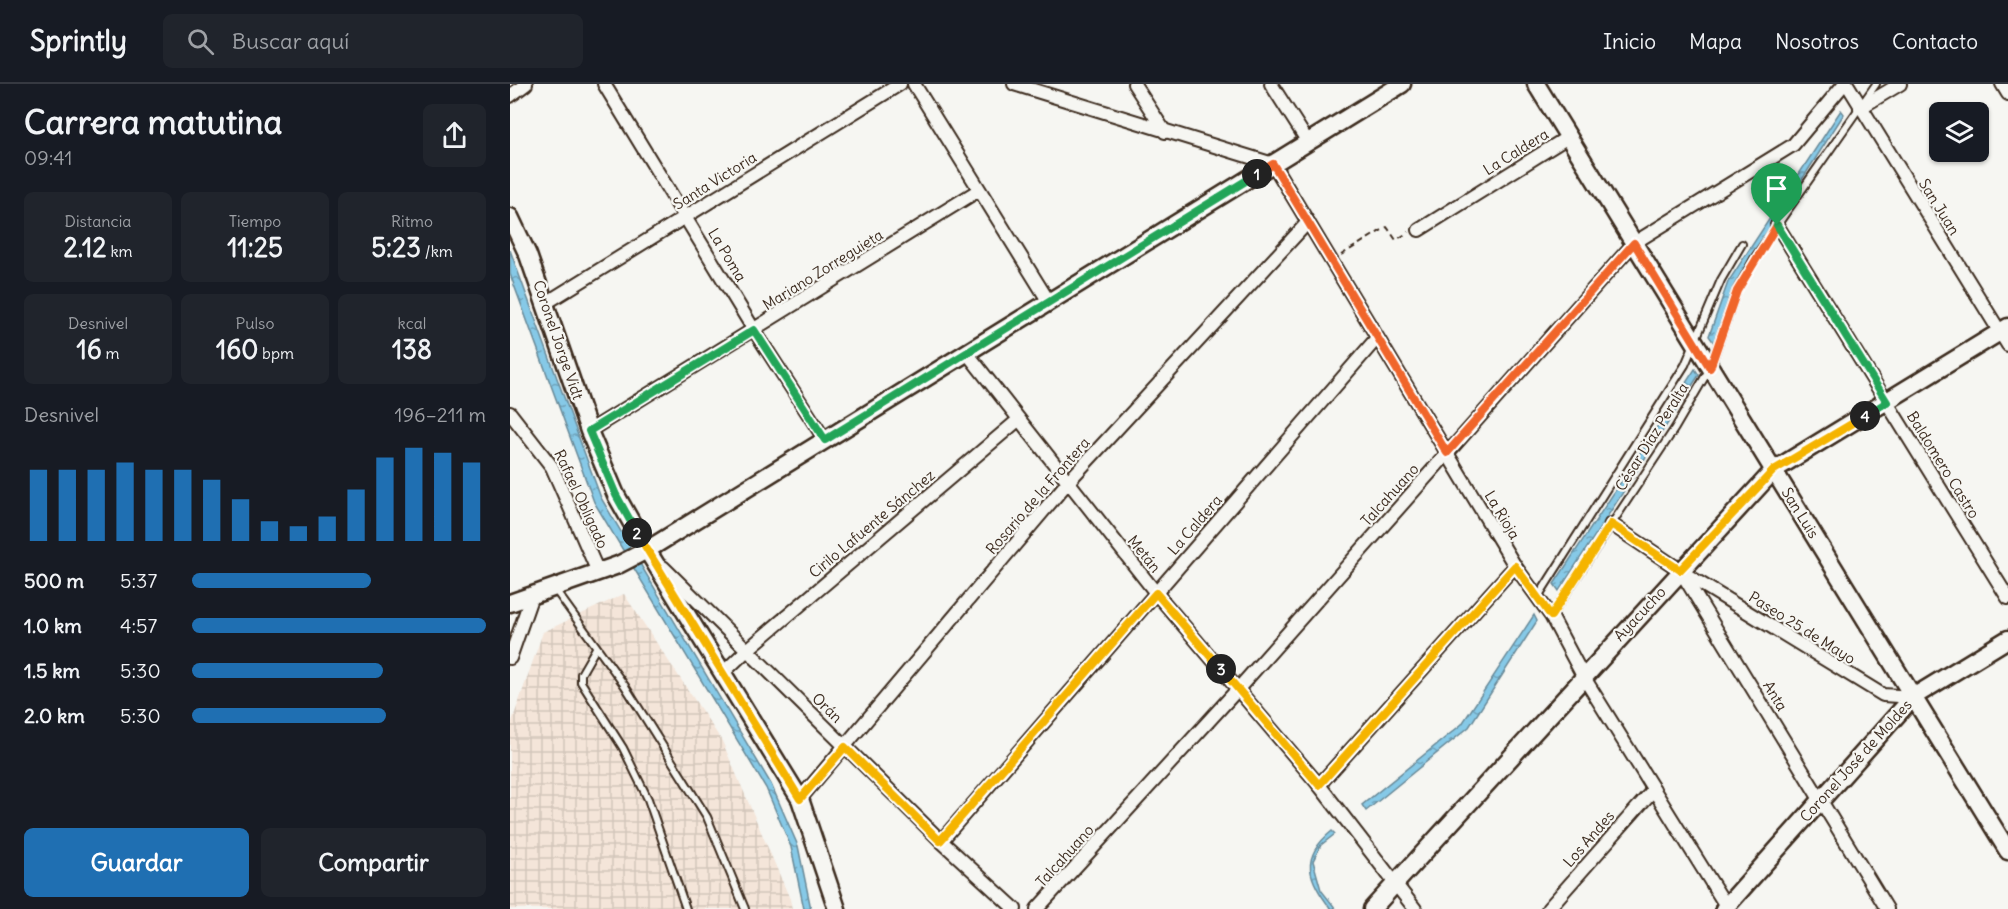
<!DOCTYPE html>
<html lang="es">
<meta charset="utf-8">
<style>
:root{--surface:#171b24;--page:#20242c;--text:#f1f3f6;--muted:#9ea1a6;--line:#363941;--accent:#1f6fb2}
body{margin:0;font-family:Delius,sans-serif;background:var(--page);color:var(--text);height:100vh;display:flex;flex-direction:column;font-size:22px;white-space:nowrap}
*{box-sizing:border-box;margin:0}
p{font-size:20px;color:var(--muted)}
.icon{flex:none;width:33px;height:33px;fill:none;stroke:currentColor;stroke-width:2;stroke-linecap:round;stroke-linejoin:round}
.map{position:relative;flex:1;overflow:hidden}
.details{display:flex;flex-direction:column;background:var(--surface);width:510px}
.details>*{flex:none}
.fabs{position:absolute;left:1419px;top:18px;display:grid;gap:12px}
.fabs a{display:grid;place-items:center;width:60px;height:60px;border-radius:9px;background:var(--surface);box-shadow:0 2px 4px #0004;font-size:30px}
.pin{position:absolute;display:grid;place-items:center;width:51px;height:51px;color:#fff;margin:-62px -26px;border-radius:50% 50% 50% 0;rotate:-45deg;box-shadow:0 0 6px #0007}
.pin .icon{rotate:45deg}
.km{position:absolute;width:30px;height:30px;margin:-15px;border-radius:50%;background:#222;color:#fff;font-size:16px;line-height:30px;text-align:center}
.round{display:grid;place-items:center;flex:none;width:63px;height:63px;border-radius:9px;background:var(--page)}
.head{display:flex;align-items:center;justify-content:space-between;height:102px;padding:0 24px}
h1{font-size:33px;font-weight:800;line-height:45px}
.metrics{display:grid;grid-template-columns:repeat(3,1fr);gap:9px;height:102px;padding:6px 24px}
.metrics div{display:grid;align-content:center;border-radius:9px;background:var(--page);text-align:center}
.metrics b{font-size:26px;font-weight:800}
.metrics small{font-size:16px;font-weight:400}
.metrics p{font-size:16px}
.chart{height:168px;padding:12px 24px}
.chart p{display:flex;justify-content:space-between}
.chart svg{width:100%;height:108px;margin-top:6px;stroke:var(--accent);stroke-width:6}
.primary-button{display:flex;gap:12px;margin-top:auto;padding:12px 24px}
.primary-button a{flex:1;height:69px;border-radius:9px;background:var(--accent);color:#fff;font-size:24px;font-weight:800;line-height:69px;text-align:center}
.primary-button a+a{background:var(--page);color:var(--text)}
ul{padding:0 24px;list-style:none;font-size:20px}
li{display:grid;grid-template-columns:96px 72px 1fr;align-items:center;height:45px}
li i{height:15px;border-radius:8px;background:var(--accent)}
header{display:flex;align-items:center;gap:36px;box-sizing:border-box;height:84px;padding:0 30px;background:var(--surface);border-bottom:2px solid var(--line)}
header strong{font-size:28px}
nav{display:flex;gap:33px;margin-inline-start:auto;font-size:21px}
.search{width:420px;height:54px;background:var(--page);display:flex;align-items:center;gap:15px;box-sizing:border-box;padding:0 21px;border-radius:9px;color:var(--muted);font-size:22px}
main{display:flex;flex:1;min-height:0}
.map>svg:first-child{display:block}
.industrial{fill:url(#industrial-grid)}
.water{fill:url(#water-ripples);stroke:#688997;stroke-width:1.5}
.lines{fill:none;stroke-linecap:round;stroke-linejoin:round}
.lane-casing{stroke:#3b2a1e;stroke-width:10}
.street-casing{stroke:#3b2a1e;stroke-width:16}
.secondary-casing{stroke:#3b2a1e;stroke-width:21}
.path{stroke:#3b2a1e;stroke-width:2;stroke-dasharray:6 4.5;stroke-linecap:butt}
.lane{stroke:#f6f6f2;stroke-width:6}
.street{stroke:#f6f6f2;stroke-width:12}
.secondary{stroke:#f6f6f2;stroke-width:16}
.split-1-casing{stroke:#fff;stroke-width:12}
.split-2-casing{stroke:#fff;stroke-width:12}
.split-3-casing{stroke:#fff;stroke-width:12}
.split-4-casing{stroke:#fff;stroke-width:12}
.split-5-casing{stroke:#fff;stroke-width:12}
.split-1{stroke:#f0652b;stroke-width:8}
.split-2{stroke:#22a559;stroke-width:8}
.split-3{stroke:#f5b400;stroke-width:8}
.split-4{stroke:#f5b400;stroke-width:8}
.split-5{stroke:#22a559;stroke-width:8}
.labels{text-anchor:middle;stroke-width:4.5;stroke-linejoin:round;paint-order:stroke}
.street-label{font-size:15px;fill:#3b2a1e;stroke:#f6f6f2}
</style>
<header>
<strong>Sprintly</strong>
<div class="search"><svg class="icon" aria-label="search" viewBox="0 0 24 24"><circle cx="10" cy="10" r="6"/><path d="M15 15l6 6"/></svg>Buscar aquí</div>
<nav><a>Inicio</a><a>Mapa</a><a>Nosotros</a><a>Contacto</a></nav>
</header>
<main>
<section class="details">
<div class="head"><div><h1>Carrera matutina</h1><p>09:41</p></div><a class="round"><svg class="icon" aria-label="share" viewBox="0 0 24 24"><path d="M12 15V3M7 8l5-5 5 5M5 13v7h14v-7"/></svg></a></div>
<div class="metrics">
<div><p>Distancia</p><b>2.12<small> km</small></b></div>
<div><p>Tiempo</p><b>11:25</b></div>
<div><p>Ritmo</p><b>5:23<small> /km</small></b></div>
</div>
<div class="metrics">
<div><p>Desnivel</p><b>16<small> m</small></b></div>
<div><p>Pulso</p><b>160<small> bpm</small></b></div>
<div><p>kcal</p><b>138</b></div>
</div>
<div class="chart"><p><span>Desnivel</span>196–211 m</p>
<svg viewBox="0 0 160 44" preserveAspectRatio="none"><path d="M5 44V15M15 44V15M25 44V15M35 44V12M45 44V15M55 44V15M65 44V19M75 44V27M85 44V36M95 44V38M105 44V34M115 44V23M125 44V10M135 44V6M145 44V8M155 44V12"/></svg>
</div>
<ul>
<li><b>500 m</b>5:37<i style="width:61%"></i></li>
<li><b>1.0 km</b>4:57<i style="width:100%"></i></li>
<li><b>1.5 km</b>5:30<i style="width:65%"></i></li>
<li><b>2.0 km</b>5:30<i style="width:66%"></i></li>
</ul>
<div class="primary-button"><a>Guardar</a><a>Compartir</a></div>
</section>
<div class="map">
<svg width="1498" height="825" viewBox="0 0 1498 825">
<defs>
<pattern id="industrial-grid" width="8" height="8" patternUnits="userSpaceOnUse" patternTransform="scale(1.5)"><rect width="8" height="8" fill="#f4e5d9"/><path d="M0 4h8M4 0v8" fill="none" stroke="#d2c5ba"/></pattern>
<pattern id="water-ripples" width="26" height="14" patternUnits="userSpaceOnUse" patternTransform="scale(1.5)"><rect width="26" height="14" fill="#86c9e7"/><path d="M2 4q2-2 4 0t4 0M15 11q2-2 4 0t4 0" fill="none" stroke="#6fa3bb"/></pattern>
</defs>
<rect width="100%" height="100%" fill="#f6f6f2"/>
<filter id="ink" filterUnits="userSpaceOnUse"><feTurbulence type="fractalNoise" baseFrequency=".0167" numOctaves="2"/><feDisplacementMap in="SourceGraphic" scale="12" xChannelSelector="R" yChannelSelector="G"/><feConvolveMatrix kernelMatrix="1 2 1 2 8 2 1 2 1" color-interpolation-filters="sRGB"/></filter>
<g filter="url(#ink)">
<polygon class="industrial" points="114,510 212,657 280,815 282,825 0,825 0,643 33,548"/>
<g class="water">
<polygon points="1331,26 1334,30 1225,200 1204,259 1199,252 1218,198"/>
<polygon points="0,166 91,414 261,700 288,762 301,825 294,825 281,763 256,704 84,418 0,190"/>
<polygon points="1185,285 1189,291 1049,507 1044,500"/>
<polygon points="1024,531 1027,537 959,643 856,727 852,721 952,640"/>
<path d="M822,747L825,750L811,761L803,777L811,806L826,825H821C798,794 789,774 822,747Z"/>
</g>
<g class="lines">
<g class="lane-casing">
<g id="lane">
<polyline points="44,504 115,602 197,733 235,825"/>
<polyline points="1028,513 1175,281 1211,196 1232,160"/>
<polyline points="1041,532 1165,344 1200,284 1227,206 1245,173 1366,0"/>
<polyline points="86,564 71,590 71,598 113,664 138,715 176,825"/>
</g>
</g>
<g class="street-casing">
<g id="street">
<polyline points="94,0 244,246 315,356"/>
<polyline points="404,0 539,218"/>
<polyline points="504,0 763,80 1005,482 1041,532 1073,592 1218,825"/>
<polyline points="624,0 655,48"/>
<polyline points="761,0 798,58"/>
<polyline points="1337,0 1498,261"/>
<polyline points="1492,0 1498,10"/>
<polyline points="0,12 16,0"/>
<polyline points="1350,24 1390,0"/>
<polyline points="1267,141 1498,514"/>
<polyline points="909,146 1058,53"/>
<polyline points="36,219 390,0"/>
<polyline points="457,269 646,509 809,701 905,825"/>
<polyline points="0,329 42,383 88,488"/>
<polyline points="79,347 469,106"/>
<polyline points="1101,440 1170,486 1377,825"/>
<polyline points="153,483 431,757 505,825"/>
<polyline points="1172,488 1373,611 1403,613"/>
<polyline points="0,574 22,511"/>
<polyline points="213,589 236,567 507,337"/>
<polyline points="809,701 1005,482"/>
<polyline points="290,715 557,399 798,138"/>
<polyline points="431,757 867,254"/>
<polyline points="527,825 728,605 1124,159 1283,61 1334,0"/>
<polyline points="1038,825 1144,705"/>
</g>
</g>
<g class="secondary-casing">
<g id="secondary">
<polyline points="1026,0 1498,767"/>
<polyline points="0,133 18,171 79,347 106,411 137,466 290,715 327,825"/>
<polyline points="0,519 108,481 137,466 892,0"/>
<polyline points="862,825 1264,386 1498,243"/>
<polyline points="1214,825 1403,613 1498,555"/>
</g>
</g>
<polyline class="path" points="831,171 877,143 886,156 899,148"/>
<use href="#lane" class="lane"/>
<use href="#street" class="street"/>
<use href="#secondary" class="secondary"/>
</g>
</g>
<g class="lines" filter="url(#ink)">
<g class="split-1-casing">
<polyline id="split-1" points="747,90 763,80 937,369 1124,159 1200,284 1227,207 1267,141"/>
</g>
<g class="split-2-casing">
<polyline id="split-2" points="127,449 106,411 79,347 244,246 315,356 747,90"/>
</g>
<g class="split-3-casing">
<polyline id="split-3" points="127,449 290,715 335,663 430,757 646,509 711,585"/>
</g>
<g class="split-4-casing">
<polyline id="split-4" points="711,585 809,701 1005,482 1041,532 1101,440 1170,486 1264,386 1355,332"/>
</g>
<g class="split-5-casing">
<polyline id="split-5" points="1267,141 1377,318 1355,332"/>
</g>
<use href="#split-1" class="split-1"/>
<use href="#split-2" class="split-2"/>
<use href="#split-3" class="split-3"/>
<use href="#split-4" class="split-4"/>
<use href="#split-5" class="split-5"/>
</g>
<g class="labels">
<g class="street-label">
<text transform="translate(1006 68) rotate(-32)" y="5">La Caldera</text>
<text transform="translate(205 97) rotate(-32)" y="5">Santa Victoria</text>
<text transform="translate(1429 123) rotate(58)" y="5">San Juan</text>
<text transform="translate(217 171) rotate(59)" y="5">La Poma</text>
<text transform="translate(313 186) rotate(-32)" y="5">Mariano Zorreguieta</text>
<text transform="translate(48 256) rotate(71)" y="5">Coronel Jorge Vidt</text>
<text transform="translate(1142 353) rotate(-58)" y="5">César Díaz Peralta</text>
<text transform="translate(1433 381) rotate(58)" y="5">Baldomero Castro</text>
<text transform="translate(880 411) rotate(-48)" y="5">Talcahuano</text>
<text transform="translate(528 412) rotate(-49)" y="5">Rosario de la Frontera</text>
<text transform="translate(71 415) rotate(65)" y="5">Rafael Obligado</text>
<text transform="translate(1290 429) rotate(58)" y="5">San Luis</text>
<text transform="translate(992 431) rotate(59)" y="5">La Rioja</text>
<text transform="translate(362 440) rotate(-40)" y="5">Cirilo Lafuente Sánchez</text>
<text transform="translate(685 441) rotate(-49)" y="5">La Caldera</text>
<text transform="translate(634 470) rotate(51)" y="5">Metán</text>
<text transform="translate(1130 530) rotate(-47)" y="5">Ayacucho</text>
<text transform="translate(1292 544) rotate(32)" y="5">Paseo 25 de Mayo</text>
<text transform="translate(1265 612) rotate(59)" y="5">Anta</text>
<text transform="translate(317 624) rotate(44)" y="5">Orán</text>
<text transform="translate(1346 677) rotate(-48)" y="5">Coronel José de Moldes</text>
<text transform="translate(1079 755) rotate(-49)" y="5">Los Andes</text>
<text transform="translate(555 772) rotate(-48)" y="5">Talcahuano</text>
</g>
</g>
</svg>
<div class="fabs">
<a><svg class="icon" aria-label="layers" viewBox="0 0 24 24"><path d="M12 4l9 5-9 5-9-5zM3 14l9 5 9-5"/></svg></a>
</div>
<div class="pin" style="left:1267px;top:141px;background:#1e9e55"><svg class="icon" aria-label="arrive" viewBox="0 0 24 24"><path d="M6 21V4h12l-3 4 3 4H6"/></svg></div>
<b class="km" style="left:747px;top:90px">1</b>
<b class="km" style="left:127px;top:449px">2</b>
<b class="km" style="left:711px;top:585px">3</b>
<b class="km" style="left:1355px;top:332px">4</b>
</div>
</main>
